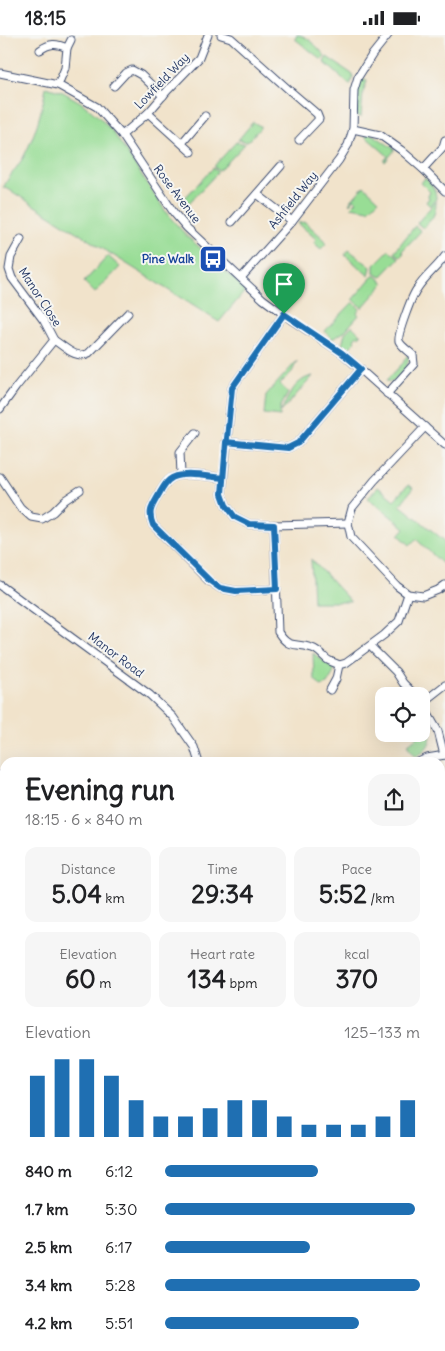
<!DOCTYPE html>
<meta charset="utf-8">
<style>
:root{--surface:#fff;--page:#f6f6f6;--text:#202124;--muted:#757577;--accent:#1f6fb2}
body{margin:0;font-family:Delius,sans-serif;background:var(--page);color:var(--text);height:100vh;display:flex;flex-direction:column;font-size:19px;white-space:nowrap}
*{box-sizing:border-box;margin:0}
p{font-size:16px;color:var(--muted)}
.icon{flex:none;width:28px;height:28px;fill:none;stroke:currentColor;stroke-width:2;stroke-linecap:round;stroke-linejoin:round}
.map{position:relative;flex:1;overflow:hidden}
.details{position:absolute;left:0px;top:722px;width:445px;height:594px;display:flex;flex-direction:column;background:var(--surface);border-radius:15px 15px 0 0;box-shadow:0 5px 20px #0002}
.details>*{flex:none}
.tools{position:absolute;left:375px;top:652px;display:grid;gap:10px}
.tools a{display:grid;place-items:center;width:55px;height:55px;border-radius:10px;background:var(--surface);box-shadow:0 5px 20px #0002;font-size:25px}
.pin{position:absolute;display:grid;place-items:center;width:42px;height:42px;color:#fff;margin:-51px -21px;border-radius:50% 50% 50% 0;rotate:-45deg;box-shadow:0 0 5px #0007}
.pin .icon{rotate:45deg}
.round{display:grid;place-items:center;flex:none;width:52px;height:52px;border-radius:15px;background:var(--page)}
.summary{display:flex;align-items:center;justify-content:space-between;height:85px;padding:0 25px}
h1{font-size:28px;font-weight:700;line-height:38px}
.metrics{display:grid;grid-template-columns:repeat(3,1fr);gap:8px;height:85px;padding:5px 25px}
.metrics div{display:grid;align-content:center;border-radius:12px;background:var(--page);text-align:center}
.metrics b{font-size:25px;font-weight:700}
.metrics small{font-size:14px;font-weight:400}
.metrics p{font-size:14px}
.chart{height:140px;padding:10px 25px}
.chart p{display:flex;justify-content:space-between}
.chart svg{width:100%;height:90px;margin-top:5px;stroke:var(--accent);stroke-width:6}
ul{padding:0 25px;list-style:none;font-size:16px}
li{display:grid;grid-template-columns:80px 60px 1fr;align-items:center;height:38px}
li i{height:12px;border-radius:6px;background:var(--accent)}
.status{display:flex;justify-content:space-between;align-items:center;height:35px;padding:0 25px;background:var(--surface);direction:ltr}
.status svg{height:14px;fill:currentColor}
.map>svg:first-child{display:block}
.green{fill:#98dd95;stroke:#5a867a}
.forest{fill:#7abc7e;stroke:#4a766e}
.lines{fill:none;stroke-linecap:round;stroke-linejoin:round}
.minor-casing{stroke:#3b4a6e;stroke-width:9}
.minor{stroke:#fff;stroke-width:7}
.route-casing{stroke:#fff;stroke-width:10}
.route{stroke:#1f6fb2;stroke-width:6}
.labels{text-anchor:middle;stroke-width:4;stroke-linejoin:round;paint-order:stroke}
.street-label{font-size:12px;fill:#1b2f5e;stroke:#f6f6f2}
.transit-label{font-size:12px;font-weight:bold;fill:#164399;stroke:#f6f6f2;text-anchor:end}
</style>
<div class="status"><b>18:15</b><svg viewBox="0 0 49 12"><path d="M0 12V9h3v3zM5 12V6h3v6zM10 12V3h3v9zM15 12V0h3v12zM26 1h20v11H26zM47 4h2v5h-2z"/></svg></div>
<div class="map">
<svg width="445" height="1316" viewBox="0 0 445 1316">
<rect width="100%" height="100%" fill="#f6f6f2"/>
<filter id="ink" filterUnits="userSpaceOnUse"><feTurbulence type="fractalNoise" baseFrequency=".02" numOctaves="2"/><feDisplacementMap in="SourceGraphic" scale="10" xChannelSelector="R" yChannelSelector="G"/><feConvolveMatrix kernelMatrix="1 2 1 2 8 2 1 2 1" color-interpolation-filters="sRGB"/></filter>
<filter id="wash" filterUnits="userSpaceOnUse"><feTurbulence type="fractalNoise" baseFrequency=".0096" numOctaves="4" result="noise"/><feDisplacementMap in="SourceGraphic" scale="20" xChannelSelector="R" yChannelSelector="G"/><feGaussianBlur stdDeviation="1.12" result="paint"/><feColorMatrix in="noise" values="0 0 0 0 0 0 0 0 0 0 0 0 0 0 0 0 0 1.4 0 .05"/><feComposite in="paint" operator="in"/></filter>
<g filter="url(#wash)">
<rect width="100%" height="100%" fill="#f1e3cb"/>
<g class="green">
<path d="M297,0C308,0 318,13 325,21L322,25L295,4Z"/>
<polygon points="327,22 352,39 353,42 350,50 324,27"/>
<path d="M361,44L367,46L363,58L361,82L357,81C356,67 357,58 361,44Z"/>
<path d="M46,52L63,57L82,68L100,83L113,97L168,180L185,199L246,255L219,287L8,154L3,153C8,142 17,133 23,123C35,101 42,76 46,52Z"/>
<polygon points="253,87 260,91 260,93 247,107 238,105"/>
<polygon points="368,99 374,100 394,114 394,116 385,127 384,126 388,121 365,101"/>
<polygon points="236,107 245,109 222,133 219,135 215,133 215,130"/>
<polygon points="213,133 218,137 187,170 181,170 180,168"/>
<path d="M425,143C432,150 436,154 436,164L430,171L426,167L429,163L428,161L430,157L421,148Z"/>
<polygon points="364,151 379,165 369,175 351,172 357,166 354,164 350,169 349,168"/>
<path d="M436,166C436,180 433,183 423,193L417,188Z"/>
<polygon points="305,187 325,205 326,209 321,214 314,208 316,204 298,188"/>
<polygon points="415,191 421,196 402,216 404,218 400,222 394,217"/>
<polygon points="349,215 371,232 369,241 345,220"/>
<polygon points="389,215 399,223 381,242 374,238 374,230"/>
<polygon points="108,221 120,232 95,258 84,247"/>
<polygon points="375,240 384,248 362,273 353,264 371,243"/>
<polygon points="353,267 360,274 357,278 359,280 344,297 332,304 325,296"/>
<polygon points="352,291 361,300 359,302 357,300 354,304 356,306 348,314 342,310 345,298"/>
<path d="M408,320C411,331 399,339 393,347L386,346L404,327V325Z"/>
<polygon points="297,326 292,337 280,349 288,358 280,373 280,381 264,379 266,360"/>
<path d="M313,341L281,377C288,362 295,344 313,341Z"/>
<polygon points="408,450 413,453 400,470 445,506 445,531 416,504 410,510 399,500 405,493 368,463 378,452 394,465"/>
<polygon points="311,524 350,566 350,567 313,567"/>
<polygon points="313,618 330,631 334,633 333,639 327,649 321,651 314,643"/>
<path d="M430,692C433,707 428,714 416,721L407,710Z"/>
</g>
<g class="forest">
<polygon points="0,818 5,822 5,1030 0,1035"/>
<polygon points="0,1056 5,1062 5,1093 0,1097"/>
<polygon points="0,1126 5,1128 5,1311 232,1311 234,1316 0,1316"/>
</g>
</g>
<g filter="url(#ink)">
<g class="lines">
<g class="minor-casing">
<g id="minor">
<polyline points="221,0 231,3 288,54 317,79 319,84 299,105"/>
<polyline points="67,13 71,5"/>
<path d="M40,15C50,8 56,8 67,13L65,33L58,50"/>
<polyline points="0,38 58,50 97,72 122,100 174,178 187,193 263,264 293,286 342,318 445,410"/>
<polyline points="114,51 126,38 132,35 141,40 163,61"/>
<polyline points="148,78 191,117"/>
<polyline points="353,94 380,100 401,115 423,134 445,156"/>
<polyline points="122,100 148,78 168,55 199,23 208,0"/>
<polyline points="182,108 205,81"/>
<polyline points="423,134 443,112 445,105"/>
<polyline points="257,159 292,186"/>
<polyline points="232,187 281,131"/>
<polyline points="241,243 292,186 339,125 348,110 353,94 354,55 358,42 372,20 388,0"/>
<polyline points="284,279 232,353 222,459 226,470 235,482 249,489 274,490 348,488"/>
<path d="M54,305C65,312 76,325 89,318L128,278"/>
<path d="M387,359L414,329L413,320C409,316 401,311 399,306C397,300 412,260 417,254C424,242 437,233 445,221"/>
<polyline points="0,374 16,352 54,305 44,286 12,243 9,234 11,222 21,204"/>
<polyline points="425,392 374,446 352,473 348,488 351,502 397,551 408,559 423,561 438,555 445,550"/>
<polyline points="226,407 288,413 298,408 361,334"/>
<polyline points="181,439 180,417 195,398"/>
<polyline points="0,442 20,472 31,482 42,484 53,477 65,465 80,455"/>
<path d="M223,443C209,442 180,435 169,445C164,449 161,456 158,461C151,473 148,477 153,490L209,546L220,553L236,556L277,554"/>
<path d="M274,490L278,597C290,616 295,606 312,613C319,615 322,621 328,625C331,627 336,628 339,630"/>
<polyline points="0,550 150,660 173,682 194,712 199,728"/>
<polyline points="370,611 396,637 403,648 416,661"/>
<polyline points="330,655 336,644 339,630 346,628 384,600 399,586 408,559"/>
<polyline points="421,667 438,696 444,720"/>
<polyline points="422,668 445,650"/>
<polyline points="416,728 427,723 445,720"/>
<polyline points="0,740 5,741"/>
<polyline points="440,1038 445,1034"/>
<polyline points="440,1138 445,1145"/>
<polyline points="440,1194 445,1190"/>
<polyline points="341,1311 344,1316"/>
</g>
</g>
<use href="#minor" class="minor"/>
</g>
</g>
<g class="lines" filter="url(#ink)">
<g class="route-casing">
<path id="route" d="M284,279L232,353L223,443C209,442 180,435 169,445C164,449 161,456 158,461C151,473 148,477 153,490L210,546L220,553L236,556L277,554L274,490L249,489L235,482L226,470L222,459L226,407L288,413L298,408L361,334L342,318L284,279"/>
</g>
<use href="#route" class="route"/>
</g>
<defs>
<g id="bus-square" transform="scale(1.4375)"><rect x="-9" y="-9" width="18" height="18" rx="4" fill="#1a4fb4" stroke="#f6f6f2"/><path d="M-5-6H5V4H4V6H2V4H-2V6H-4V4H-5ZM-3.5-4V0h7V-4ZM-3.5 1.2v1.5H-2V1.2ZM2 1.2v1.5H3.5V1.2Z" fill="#fff"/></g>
</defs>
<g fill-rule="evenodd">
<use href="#bus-square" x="213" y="224"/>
</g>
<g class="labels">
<g class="street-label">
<text transform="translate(162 46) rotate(-46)" y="4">Lowfield Way</text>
<text transform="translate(177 159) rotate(53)" y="4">Rose Avenue</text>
<text transform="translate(293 165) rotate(-51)" y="4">Ashfield Way</text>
<text transform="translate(40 262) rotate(57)" y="4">Manor Close</text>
<text transform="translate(116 620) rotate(37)" y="4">Manor Road</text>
</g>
<g class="transit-label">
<text x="194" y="228">Pine Walk</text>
</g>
</g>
</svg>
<div class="tools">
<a><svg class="icon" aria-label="locate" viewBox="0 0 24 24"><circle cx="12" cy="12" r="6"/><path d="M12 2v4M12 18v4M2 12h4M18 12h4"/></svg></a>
</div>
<div class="pin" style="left:284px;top:279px;background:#1e9e55"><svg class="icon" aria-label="arrive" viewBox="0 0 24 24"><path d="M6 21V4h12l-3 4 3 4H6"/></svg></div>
<section class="details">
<div class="summary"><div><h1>Evening run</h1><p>18:15 · 6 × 840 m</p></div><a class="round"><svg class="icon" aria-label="share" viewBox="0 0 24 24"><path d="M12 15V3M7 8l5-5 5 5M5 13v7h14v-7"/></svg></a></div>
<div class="metrics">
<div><p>Distance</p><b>5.04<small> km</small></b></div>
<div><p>Time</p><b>29:34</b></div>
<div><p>Pace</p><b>5:52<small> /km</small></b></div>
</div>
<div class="metrics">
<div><p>Elevation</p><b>60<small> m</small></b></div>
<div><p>Heart rate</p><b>134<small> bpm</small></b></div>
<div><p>kcal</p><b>370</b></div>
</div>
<div class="chart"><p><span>Elevation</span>125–133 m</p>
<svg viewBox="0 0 160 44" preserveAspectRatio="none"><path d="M5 44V14M15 44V6M25 44V6M35 44V14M45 44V26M55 44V34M65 44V34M75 44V30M85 44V26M95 44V26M105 44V34M115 44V38M125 44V38M135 44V38M145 44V34M155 44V26"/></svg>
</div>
<ul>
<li><b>840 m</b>6:12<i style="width:60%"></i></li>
<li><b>1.7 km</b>5:30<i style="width:98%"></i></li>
<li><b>2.5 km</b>6:17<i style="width:57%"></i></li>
<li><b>3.4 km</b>5:28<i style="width:100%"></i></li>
<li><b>4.2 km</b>5:51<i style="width:76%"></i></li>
</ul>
</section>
</div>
